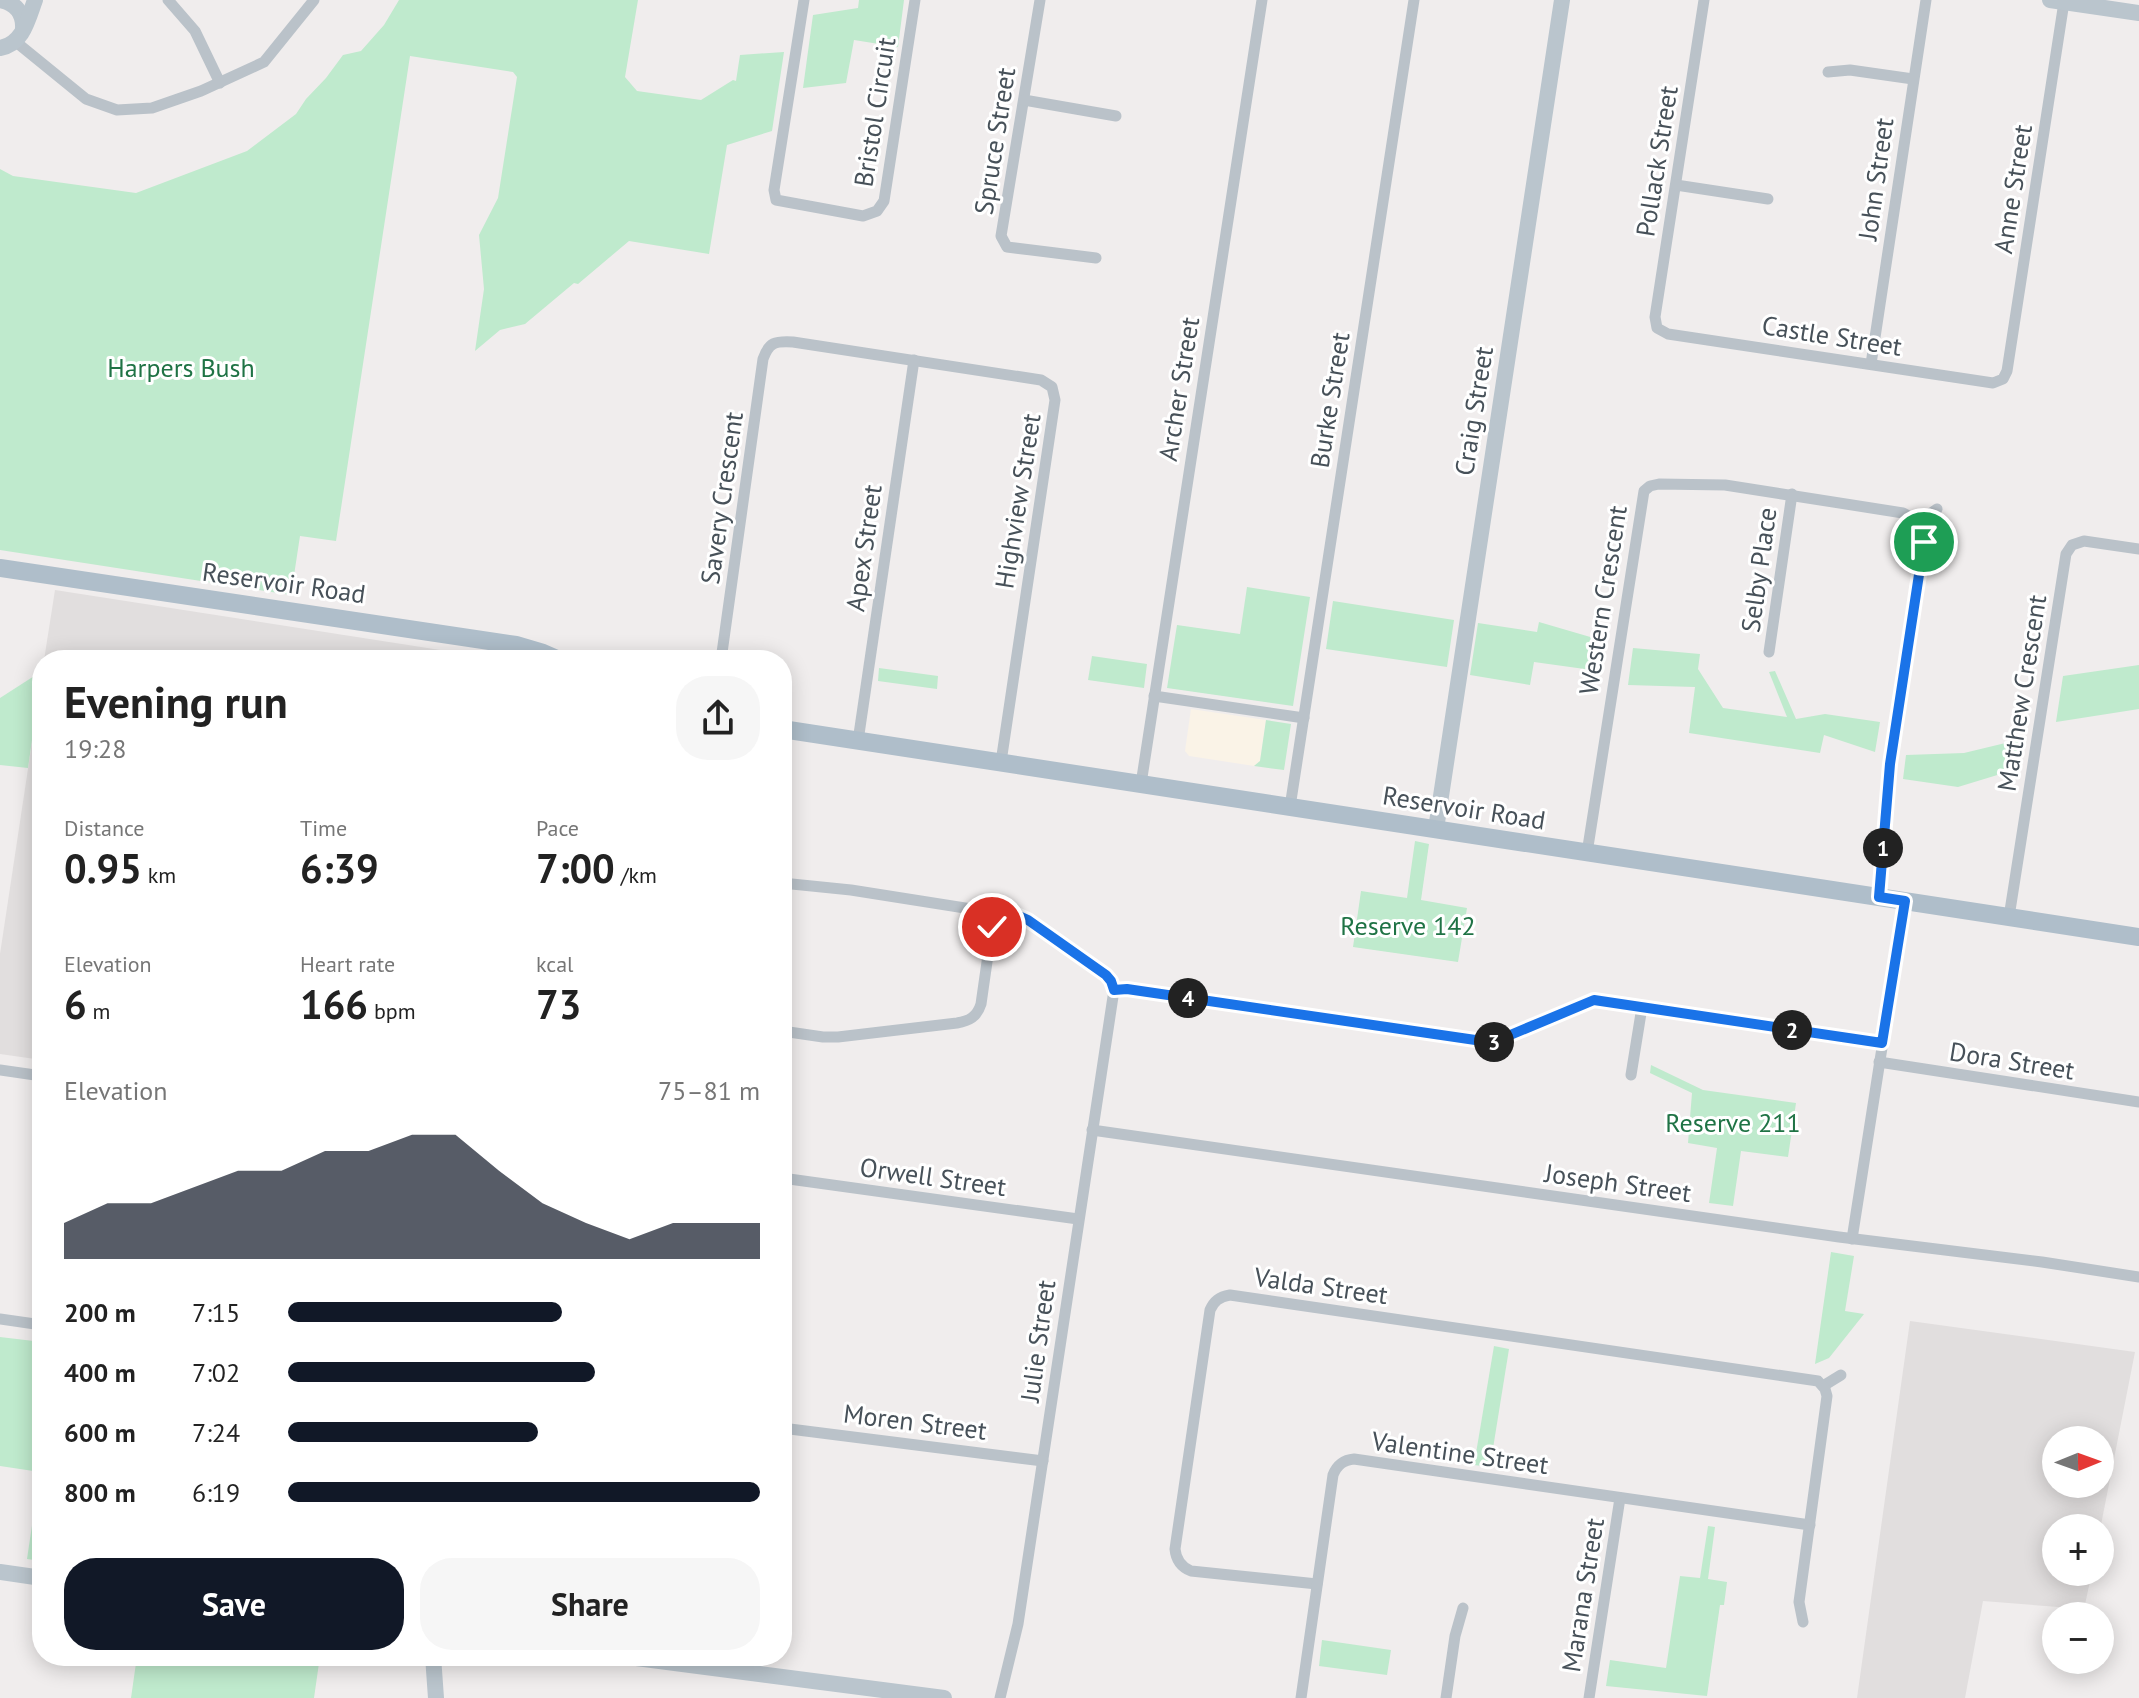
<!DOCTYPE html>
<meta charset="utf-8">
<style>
:root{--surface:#fff;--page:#f6f6f6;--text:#222;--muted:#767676;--accent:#111827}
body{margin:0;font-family:"PT Sans",sans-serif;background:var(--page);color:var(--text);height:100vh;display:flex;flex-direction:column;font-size:30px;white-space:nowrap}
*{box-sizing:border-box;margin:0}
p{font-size:26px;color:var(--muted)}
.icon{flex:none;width:44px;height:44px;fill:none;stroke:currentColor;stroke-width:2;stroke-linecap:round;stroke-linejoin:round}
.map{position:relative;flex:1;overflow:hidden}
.side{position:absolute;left:32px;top:650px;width:760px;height:1016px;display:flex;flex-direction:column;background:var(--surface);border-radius:32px;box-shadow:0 4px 20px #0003}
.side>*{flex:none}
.needle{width:52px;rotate:89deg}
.fabs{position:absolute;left:2042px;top:1426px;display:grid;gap:16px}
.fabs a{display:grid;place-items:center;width:72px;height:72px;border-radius:50%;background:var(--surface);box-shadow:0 4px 20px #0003;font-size:40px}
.pin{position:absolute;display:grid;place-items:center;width:68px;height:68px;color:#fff;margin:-34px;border:4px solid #fff;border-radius:50%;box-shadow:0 2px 8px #0007}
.km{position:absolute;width:40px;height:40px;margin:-20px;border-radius:50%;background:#222;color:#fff;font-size:22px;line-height:40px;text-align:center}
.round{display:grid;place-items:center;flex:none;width:84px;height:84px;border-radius:32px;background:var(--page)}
.head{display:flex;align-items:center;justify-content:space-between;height:136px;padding:0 32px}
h1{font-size:44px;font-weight:700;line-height:60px}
.stats{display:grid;grid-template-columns:repeat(3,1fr);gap:12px;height:136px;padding:8px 32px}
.stats div{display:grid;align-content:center}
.stats b{font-size:40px;font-weight:700}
.stats small{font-size:22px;font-weight:400}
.stats p{font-size:22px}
.chart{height:224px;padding:16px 32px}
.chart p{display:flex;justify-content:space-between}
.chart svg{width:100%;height:144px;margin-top:8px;fill:var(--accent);opacity:.7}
.cta{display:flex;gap:16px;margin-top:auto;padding:16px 32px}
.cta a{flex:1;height:92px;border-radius:32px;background:var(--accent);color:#fff;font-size:32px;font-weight:700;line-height:92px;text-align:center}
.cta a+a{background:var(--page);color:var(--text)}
ul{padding:0 32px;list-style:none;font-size:26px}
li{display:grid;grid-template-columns:128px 96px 1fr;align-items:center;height:60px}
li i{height:20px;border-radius:10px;background:var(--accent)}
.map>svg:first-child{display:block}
.commercial{fill:#faf3e7}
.education{fill:#e1dede;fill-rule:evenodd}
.green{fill:#bfeacd}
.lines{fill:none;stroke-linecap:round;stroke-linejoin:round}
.street{stroke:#bac2c9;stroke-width:11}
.secondary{stroke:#bac5cd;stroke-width:16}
.primary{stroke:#afbeca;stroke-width:18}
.route-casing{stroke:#fff;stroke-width:16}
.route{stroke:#1a73e8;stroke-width:10}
.labels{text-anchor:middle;stroke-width:6;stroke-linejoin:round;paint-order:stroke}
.street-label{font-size:26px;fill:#475159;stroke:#fff}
.park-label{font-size:26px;fill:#1f7345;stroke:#fff}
</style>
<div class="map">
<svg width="2139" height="1698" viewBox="0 0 2139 1698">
<rect width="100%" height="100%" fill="#f0eded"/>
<polygon class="commercial" points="1191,709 1266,720 1260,761 1254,766 1189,756 1185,751"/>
<g class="education">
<polygon points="55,590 466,654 465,660 44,660"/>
<polygon points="42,676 42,1060 0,1054 0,954"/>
<path d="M1910,1321L2135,1352L2100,1530V1528H2056V1572H2092L2084,1609L1983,1601L1965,1698H1857ZM2100,1440V1484H2056V1440Z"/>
</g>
<g class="green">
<polygon points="399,0 638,0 625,77 637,91 701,100 733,80 736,81 740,55 784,52 772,131 727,145 709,254 629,241 578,284 574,283 525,324 500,330 475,351 484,289 479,235 498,198 517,77 513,72 410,56 336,541 300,536 291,595 0,550 0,169 13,176 136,193 247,151 296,114 306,99 326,78 343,55 361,51 384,25"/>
<polygon points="859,0 904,0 898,47 854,40 846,83 803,88 813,15 858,8"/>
<polygon points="1247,587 1310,597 1293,706 1167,688 1177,625 1240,634"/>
<polygon points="1333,601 1454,620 1447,667 1326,649"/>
<polygon points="1539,622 1604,641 1599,671 1534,662 1530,685 1470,675 1478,623 1537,632"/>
<polygon points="1633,648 1700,654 1698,669 1723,708 1787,717 1769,672 1775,671 1796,719 1825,714 1880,722 1875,752 1824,735 1820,753 1689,733 1695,687 1628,685"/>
<polygon points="1092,656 1147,664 1144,688 1088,680"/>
<polygon points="2139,665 2139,709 2056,722 2063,676"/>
<polygon points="879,668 938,676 937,689 878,681"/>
<polygon points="42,671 28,768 0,765 0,698"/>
<polygon points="1266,720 1291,724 1284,770 1254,766 1260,761"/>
<polygon points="2022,739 2017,769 1958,787 1903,779 1906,755 1964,753"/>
<polygon points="1415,841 1429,844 1421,900 1467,908 1458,962 1353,947 1361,891 1407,898"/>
<polygon points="1651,1065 1703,1090 1796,1103 1788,1157 1741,1151 1733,1206 1709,1203 1717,1148 1688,1143 1692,1093 1650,1073"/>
<polygon points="1831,1252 1854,1256 1845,1311 1864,1314 1829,1358 1815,1364"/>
<polygon points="0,1337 42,1342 42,1561 27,1559 40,1472 0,1466"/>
<polygon points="1494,1346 1509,1349 1490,1467 1474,1465"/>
<polygon points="1708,1526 1715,1527 1708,1579 1727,1582 1724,1605 1720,1605 1707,1696 1606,1686 1610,1660 1666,1668 1680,1576 1700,1578"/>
<polygon points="1322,1640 1391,1650 1387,1675 1319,1666"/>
<polygon points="137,1656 320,1656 314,1698 131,1698"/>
</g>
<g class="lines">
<g class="street">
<polyline points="168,0 195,31 220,83"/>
<polyline points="804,0 774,190 776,200 863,216 877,211 884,201 915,0"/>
<polyline points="1040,0 1001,236 1007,247 1096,258"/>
<polyline points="1704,0 1655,317 1657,328 1668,334 1993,383 2003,379 2007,371 2064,2"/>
<polyline points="16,42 86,99 117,110 152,108 201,91 264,62 314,0"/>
<polyline points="1828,72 1850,70 1913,79"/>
<polyline points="1024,100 1116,116"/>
<polyline points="1676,185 1768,199"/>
<polyline points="1871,364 1926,0"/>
<polyline points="1917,523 1937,509"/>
<polyline points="1769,652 1792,494"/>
<path d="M721,660L763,359C769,342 775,341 793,342L1041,380L1052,387L1055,400L1001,762"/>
<polyline points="1154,696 1304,718"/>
<polyline points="858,741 914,360"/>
<polyline points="1141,784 1262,0"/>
<polyline points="1290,807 1414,0"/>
<path d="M1587,853L1644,491L1650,486L1659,484L1725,485L1903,513C1918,520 1924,531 1923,547L1890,764L1879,897"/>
<polyline points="782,883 851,890 1022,917 1106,975 1111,981 1114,990 1018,1624 1000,1698"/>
<polyline points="2009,917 2066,554 2072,545 2084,541 2139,549"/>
<polyline points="1114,990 1127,989 1489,1042 1496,1041 1594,1000 1882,1043"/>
<path d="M782,1031L823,1037H838L957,1023C969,1021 977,1017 981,1004L994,913"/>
<polyline points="1879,1062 2139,1102"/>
<polyline points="0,1070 42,1076"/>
<polyline points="1631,1075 1642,1007"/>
<polyline points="1092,1130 1839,1237 2042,1262 2139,1277"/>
<polyline points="782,1178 1078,1219"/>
<polyline points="1852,1239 1905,901"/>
<polyline points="0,1319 42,1325"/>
<polyline points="1823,1386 1841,1375"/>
<polyline points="782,1428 1043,1461"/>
<path d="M1317,1584L1191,1571C1181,1567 1176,1560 1175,1549L1210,1310C1214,1301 1219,1297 1230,1295L1818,1381L1825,1389L1827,1396L1799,1602L1803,1622"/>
<path d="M1301,1698L1333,1475C1337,1465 1343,1460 1354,1459L1810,1525"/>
<polyline points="1446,1698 1455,1636 1463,1608"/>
<polyline points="1589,1698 1620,1498"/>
</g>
<g class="secondary">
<path d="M0,0C16,3 24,13 23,29"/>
<polyline points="2050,0 2139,13"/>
<path d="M0,48C23,44 28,19 35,0"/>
<polyline points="1436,829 1562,0"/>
<polyline points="0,1572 42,1578"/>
<polyline points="433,1656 436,1698"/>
<polyline points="621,1656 944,1698"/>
</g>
<g class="primary">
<polyline points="0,568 516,645 543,653 559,660"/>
<polyline points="782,729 2139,937"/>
</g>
</g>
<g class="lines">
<g class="route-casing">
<polyline id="route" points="992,927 994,913 1019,916 1028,920 1106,975 1111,981 1114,990 1127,989 1489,1042 1496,1041 1594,1000 1882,1043 1905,901 1879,897 1890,764 1924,542"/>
</g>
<use href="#route" class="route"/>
</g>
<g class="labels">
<g class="street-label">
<text transform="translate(875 112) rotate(-81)" y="9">Bristol Circuit</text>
<text transform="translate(995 141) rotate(-81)" y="9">Spruce Street</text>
<text transform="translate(1657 161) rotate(-81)" y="9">Pollack Street</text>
<text transform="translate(1876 179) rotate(-82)" y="9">John Street</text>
<text transform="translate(2013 189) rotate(-81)" y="9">Anne Street</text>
<text transform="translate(1832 336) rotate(9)" y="9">Castle Street</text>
<text transform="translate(1179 389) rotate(-81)" y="9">Archer Street</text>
<text transform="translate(1330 400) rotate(-81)" y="9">Burke Street</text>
<text transform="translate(1474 411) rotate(-81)" y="9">Craig Street</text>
<text transform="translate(722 498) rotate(-82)" y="9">Savery Crescent</text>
<text transform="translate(1018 501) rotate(-81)" y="9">Highview Street</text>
<text transform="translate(864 548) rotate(-82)" y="9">Apex Street</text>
<text transform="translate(1759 570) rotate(-82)" y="9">Selby Place</text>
<text transform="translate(284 583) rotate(8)" y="9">Reservoir Road</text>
<text transform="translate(1603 600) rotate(-81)" y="9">Western Crescent</text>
<text transform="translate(2022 693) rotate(-81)" y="9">Matthew Crescent</text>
<text transform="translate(1464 808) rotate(9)" y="9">Reservoir Road</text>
<text transform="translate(2012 1061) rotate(9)" y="9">Dora Street</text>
<text transform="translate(933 1177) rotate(8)" y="9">Orwell Street</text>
<text transform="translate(1618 1183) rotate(8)" y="9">Joseph Street</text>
<text transform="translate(1321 1286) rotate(8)" y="9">Valda Street</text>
<text transform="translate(1038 1341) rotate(-82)" y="9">Julie Street</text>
<text transform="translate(915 1422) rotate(7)" y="9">Moren Street</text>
<text transform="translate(1460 1453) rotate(8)" y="9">Valentine Street</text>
<text transform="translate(1583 1595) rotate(-81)" y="9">Marana Street</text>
</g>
<g class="park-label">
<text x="181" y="377">Harpers Bush</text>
<text x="1408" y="935">Reserve 142</text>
<text x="1733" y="1132">Reserve 211</text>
</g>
</g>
</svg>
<div class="fabs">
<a><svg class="needle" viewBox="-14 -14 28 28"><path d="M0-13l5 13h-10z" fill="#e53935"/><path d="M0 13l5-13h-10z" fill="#767676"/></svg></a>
<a>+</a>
<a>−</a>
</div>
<div class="pin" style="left:1924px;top:542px;background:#1e9e55"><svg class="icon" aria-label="arrive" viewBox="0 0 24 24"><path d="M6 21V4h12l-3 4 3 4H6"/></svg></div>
<div class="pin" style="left:992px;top:927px;background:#d93025"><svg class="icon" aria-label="check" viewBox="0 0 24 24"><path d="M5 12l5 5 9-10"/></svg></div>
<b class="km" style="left:1883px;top:848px">1</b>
<b class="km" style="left:1792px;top:1030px">2</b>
<b class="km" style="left:1494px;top:1042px">3</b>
<b class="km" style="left:1188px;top:998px">4</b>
<section class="side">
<div class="head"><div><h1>Evening run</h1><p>19:28</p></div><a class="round"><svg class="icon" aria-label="share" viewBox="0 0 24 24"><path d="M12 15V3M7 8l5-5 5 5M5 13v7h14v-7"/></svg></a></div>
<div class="stats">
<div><p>Distance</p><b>0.95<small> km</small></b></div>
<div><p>Time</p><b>6:39</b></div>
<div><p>Pace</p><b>7:00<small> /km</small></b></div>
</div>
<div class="stats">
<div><p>Elevation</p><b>6<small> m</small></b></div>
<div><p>Heart rate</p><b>166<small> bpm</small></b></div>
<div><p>kcal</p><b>73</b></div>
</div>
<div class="chart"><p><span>Elevation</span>75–81 m</p>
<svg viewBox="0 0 160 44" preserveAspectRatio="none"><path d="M0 44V33L10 27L20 27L30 22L40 17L50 17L60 11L70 11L80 6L90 6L100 17L110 27L120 33L130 38L140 33L150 33L160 33V44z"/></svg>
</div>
<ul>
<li><b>200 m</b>7:15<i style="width:58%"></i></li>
<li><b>400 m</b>7:02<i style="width:65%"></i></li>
<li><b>600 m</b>7:24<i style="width:53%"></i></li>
<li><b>800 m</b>6:19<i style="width:100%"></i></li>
</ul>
<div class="cta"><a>Save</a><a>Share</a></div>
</section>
</div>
